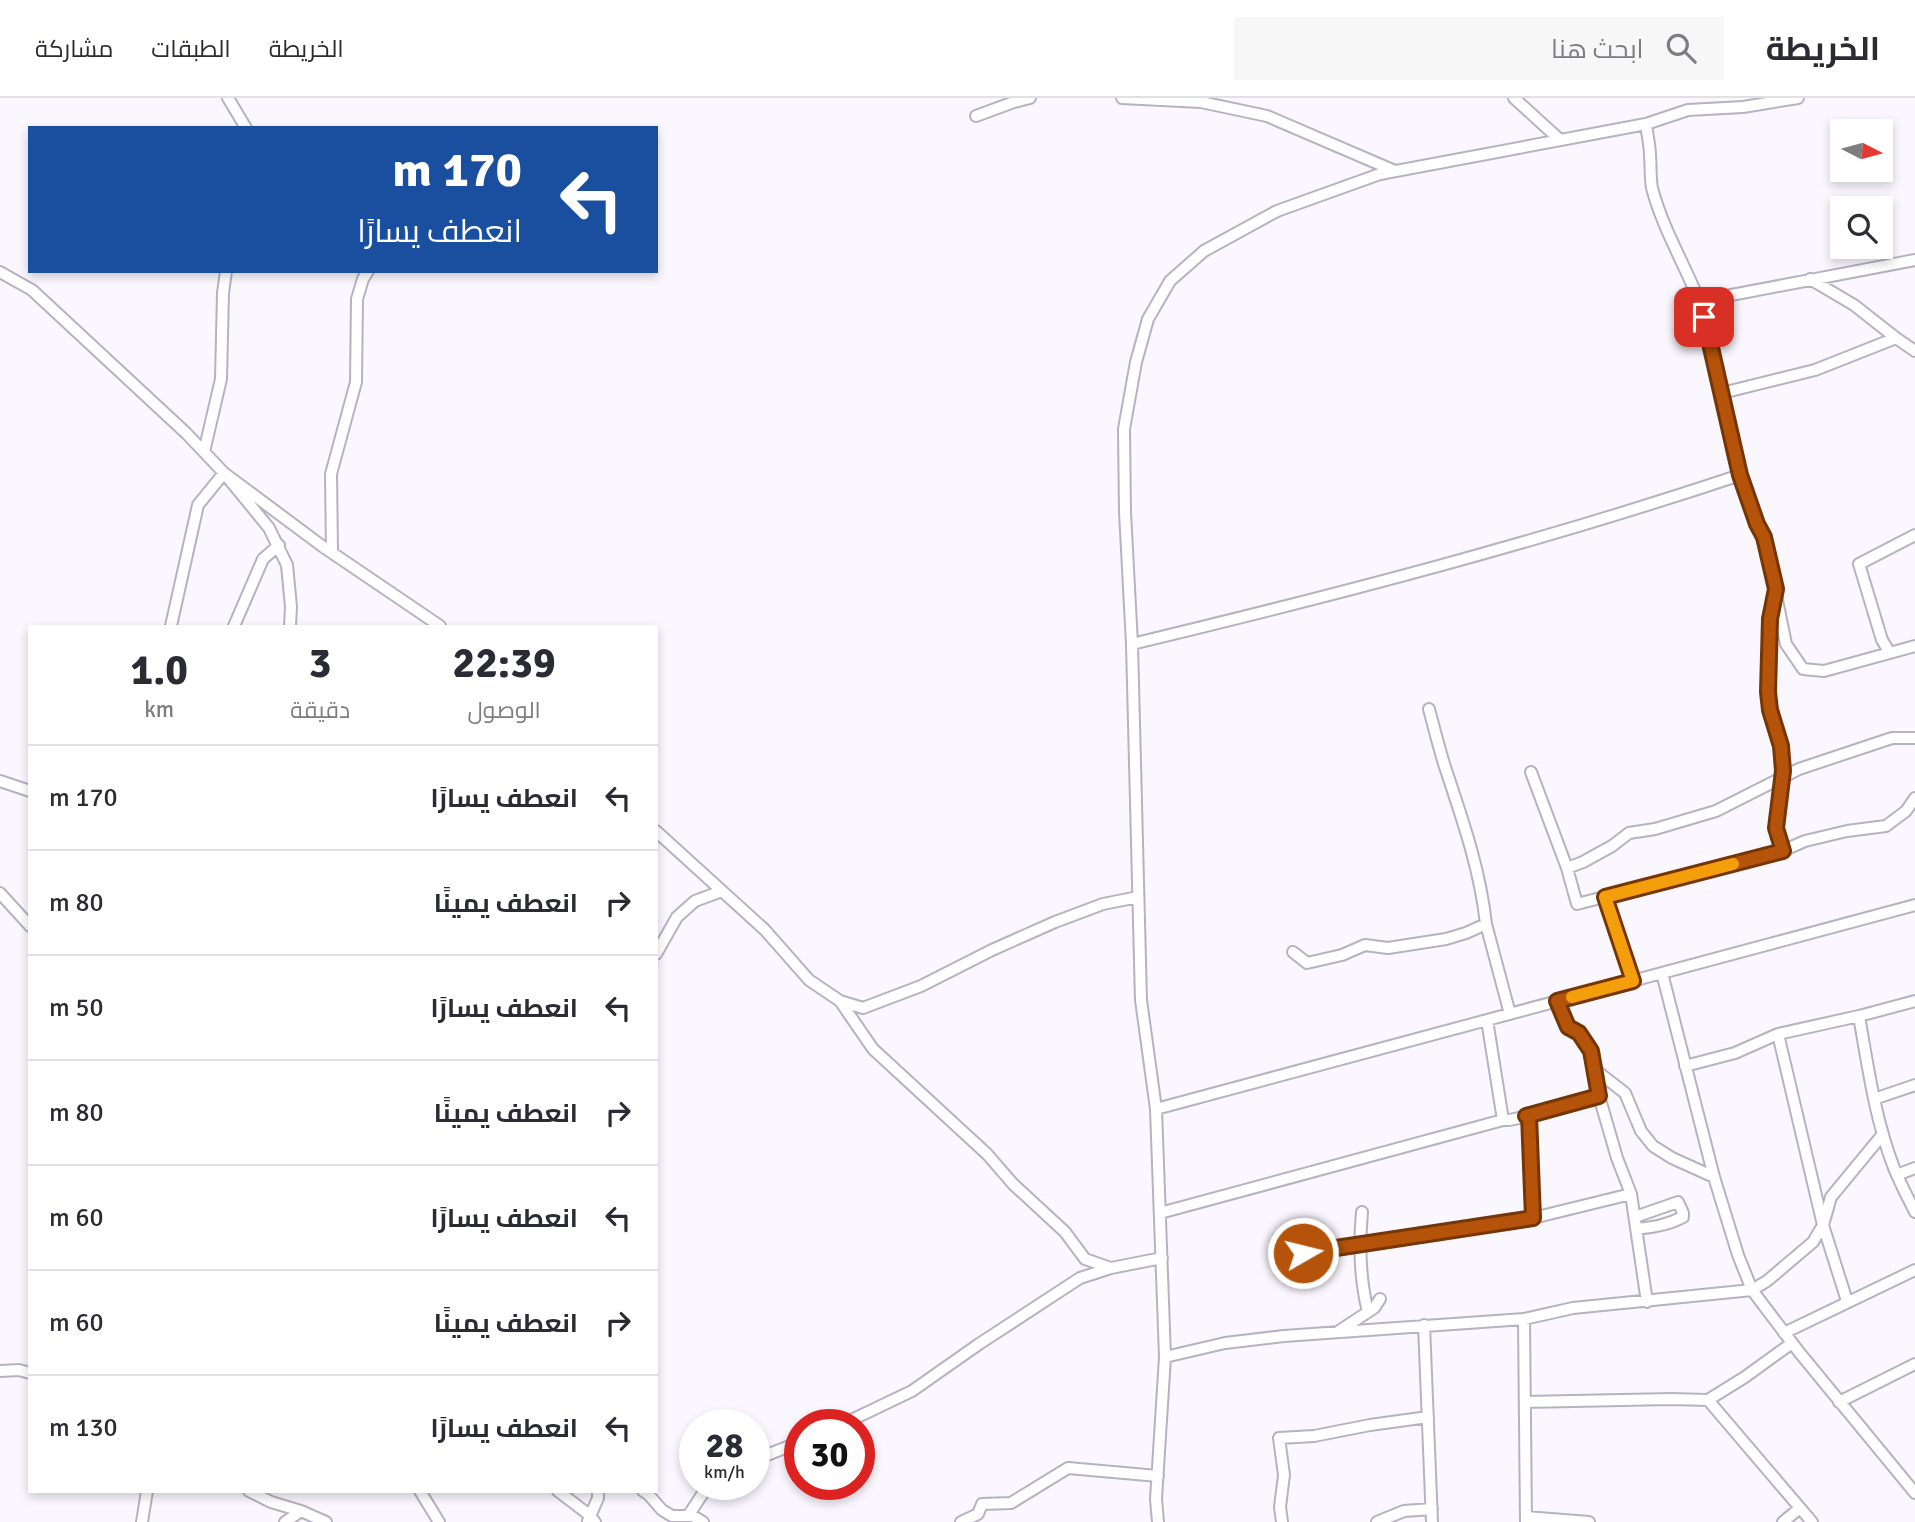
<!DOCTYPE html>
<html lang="ar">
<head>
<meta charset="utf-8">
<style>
	body { margin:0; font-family:Signika,Cairo,sans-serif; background:#f7f7f7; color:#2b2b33; direction:rtl; height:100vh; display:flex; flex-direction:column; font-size:26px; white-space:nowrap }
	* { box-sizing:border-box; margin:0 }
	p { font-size:23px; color:#7c7c81 }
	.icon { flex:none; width:38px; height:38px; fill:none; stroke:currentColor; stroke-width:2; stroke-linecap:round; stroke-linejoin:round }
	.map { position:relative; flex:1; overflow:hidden; direction:ltr }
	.side { position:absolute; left:28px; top:527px; width:630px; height:868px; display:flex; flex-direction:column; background:#fff; border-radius:0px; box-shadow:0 4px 10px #0003; direction:rtl }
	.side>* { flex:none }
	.banner { position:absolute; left:28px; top:28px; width:630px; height:147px; border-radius:0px; box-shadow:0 4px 10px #0003; direction:rtl; background:#1a4fa0; color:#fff; overflow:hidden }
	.needle { width:46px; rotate:96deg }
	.controls { position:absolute; left:1830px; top:21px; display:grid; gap:14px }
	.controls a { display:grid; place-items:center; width:63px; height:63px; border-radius:0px; background:#fff; box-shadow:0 4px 10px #0003; font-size:35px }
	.speed { position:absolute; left:679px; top:1311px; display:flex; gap:14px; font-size:35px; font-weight:700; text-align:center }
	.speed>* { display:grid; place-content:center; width:91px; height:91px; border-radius:50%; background:#fff; box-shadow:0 4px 10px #0003; line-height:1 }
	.speed small { font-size:18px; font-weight:400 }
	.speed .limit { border:10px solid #d22; background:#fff; color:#111 }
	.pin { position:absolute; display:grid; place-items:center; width:60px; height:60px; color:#fff; margin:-30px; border-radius:14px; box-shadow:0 4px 10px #0006 }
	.me { position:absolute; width:77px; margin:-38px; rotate:82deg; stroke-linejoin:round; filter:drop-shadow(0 0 5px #0008) }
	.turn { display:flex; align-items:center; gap:24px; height:147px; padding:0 21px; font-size:32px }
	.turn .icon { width:91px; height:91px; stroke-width:2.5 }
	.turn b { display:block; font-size:49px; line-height:60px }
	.eta { display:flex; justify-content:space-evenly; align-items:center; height:119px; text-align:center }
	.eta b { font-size:42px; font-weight:700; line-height:49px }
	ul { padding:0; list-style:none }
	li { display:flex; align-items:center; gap:21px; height:105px; padding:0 21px; border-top:2px solid #e1e1e2 }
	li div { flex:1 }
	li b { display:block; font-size:26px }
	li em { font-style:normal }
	header { display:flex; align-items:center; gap:42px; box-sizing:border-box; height:98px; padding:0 35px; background:#fff; border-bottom:2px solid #e1e1e2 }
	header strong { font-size:33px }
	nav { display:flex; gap:38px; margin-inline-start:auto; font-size:24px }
	.search { width:490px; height:63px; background:#f7f7f7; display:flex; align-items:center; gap:18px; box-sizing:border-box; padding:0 24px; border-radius:0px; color:#7c7c81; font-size:26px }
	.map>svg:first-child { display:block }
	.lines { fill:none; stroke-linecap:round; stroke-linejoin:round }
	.minor-casing { stroke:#b7b2c3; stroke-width:14 }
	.minor { stroke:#fff; stroke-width:10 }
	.route-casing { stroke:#753606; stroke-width:18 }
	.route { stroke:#b45309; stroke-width:12 }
	.slow { stroke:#f59e0b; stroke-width:12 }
</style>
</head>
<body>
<header>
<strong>الخريطة</strong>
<div class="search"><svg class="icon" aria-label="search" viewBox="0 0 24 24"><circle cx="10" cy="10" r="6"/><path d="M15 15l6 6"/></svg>ابحث هنا</div>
<nav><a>الخريطة</a><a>الطبقات</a><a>مشاركة</a></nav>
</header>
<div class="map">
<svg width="1915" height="1424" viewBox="0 0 1915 1424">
	<rect width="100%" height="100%" fill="#faf7fe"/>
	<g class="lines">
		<defs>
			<path id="minor" d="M228 0 246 30
				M1122 0 1201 4 1267 18 1395 73
				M1514 0 1559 41
				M976 18 1014 4 1030 0
				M1646 26C1647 36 1650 47 1650 58 1651 68 1650 79 1652 90 1665 140 1696 183 1709 233 1725 299 1730 380 1764 439L1786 546 1803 571 1824 573 1915 548
				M0 174 32 192 186 335 224 375 269 430 287 467 291 509 290 528
				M1700 203 1915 162
				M1896 240 1915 253
				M1722 295 1815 272 1896 240 1854 207 1810 181
				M204 354 221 281 223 195 226 173
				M332 454 331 376 356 284 357 201 363 181 368 173
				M1774 500 1770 521 1768 594 1771 612 1781 648 1783 673 1776 730 1782 753
				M171 528 198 407 224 375 322 448 440 528
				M234 528 263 461 279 447
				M1132 546C1336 497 1540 444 1740 377
				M1890 555 1882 542 1859 466 1915 437
				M1429 611C1434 630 1439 650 1445 669 1462 720 1480 771 1486 826
				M1531 674 1567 770 1577 806 1782 753 1805 743 1847 733 1886 728 1906 713 1915 700
				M0 683 30 693
				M656 733 765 832 809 882 840 903 863 910 921 888 992 852 1055 824 1103 806 1138 799
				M1567 770 1583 764 1612 748 1629 735 1655 731 1716 713 1799 671 1892 640H1915
				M0 795 30 828
				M1605 799 1633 883
				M1293 854 1307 865 1342 857 1365 847 1388 850 1446 841 1466 835 1486 826 1510 916
				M656 856 677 819 695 803 722 793
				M1662 875 1714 1079 1738 1157 1752 1192 1799 1254 1915 1395
				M840 903 873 951 987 1056 1013 1086 1065 1134 1085 1161 1111 1170 1162 1160
				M1557 903 1568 929 1579 935 1591 953 1599 998
				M1915 903 1859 918C1868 969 1875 1021 1894 1070 1900 1085 1908 1100 1915 1114
				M1487 922 1503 1022H1509L1529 1018 1533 1120 1631 1096 1647 1204
				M1685 968 1735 955 1778 936
				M1594 971 1625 995 1641 1033 1653 1048 1672 1060 1714 1079
				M1874 1001 1915 987
				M1156 1011 1915 807
				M1526 1018 1599 998 1617 1060 1631 1096
				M1897 1077 1915 1070
				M1362 1114C1359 1147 1360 1182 1368 1214
				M1160 1115 1503 1022
				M1635 1119 1678 1104 1683 1115V1119C1668 1127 1653 1129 1637 1131
				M1303 1155 1533 1120
				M1847 1203 1823 1127 1778 936 1859 918
				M1524 1221 1526 1424
				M1424 1227 1432 1424
				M1339 1233 1374 1210 1380 1201
				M1784 1235 1915 1172
				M1165 1259 1225 1245 1284 1238 1524 1221 1573 1210 1752 1192 1767 1183 1813 1144 1823 1127 1831 1099 1883 1036
				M0 1273 19 1272 30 1275
				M1708 1302 1812 1424
				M1525 1304 1671 1301 1708 1302 1745 1279 1792 1245
				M1839 1304 1915 1266
				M843 1326 912 1293 979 1246 1080 1180 1111 1170
				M754 1362 800 1344
				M249 1393 271 1404 301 1413
				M420 1393 439 1424
				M558 1393 588 1416 595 1424
				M643 1393 648 1396 662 1412 672 1418H693L703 1424
				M688 1418 709 1386
				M1526 1419 1589 1424
				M588 1423 598 1400V1393
				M142 1424 147 1393
				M285 1424 301 1413 326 1424
				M961 1424 978 1416 982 1406 1011 1405 1068 1370 1158 1378
				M1158 1424 1156 1401 1165 1259 1156 1011 1141 902 1132 546 1125 414 1124 331 1136 264 1148 221 1170 183 1204 153 1277 113 1380 76 1646 26 1688 12 1743 9 1798 0
				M1282 1424 1280 1409 1284 1377 1279 1340 1314 1338 1370 1327 1428 1319
				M1377 1424 1404 1413 1432 1411
				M1783 1424 1800 1410"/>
		</defs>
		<use href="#minor" class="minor-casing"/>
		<use href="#minor" class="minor"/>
	</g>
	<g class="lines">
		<defs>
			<path id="route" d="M1303 1155 1533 1120 1529 1017 1526 1018 1599 998 1591 953 1579 935 1568 929 1557 903 1633 883 1605 799 1783 753 1776 730 1783 673 1781 648 1770 612 1768 594 1770 521 1776 491 1764 439 1757 426 1740 377 1704 219"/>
		</defs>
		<use href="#route" class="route-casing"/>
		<use href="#route" class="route"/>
		<path class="slow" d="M1572 899 1633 883 1605 799 1733 766"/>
	</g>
</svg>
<div class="controls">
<a><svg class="needle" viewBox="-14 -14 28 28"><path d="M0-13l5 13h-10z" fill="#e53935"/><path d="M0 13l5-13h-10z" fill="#7c7c81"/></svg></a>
<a><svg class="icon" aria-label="search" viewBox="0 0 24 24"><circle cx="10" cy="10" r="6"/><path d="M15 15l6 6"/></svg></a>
</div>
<div class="speed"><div>28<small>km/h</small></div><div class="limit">30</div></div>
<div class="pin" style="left:1704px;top:219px;background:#d93025"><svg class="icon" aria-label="arrive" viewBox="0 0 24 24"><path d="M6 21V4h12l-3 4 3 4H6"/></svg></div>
<svg class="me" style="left:1303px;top:1155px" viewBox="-20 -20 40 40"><circle r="17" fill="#b45309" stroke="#fff" stroke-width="3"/><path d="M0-11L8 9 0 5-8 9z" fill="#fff"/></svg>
<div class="banner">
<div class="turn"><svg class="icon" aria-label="left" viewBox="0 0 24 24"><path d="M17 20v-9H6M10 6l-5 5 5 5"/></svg><div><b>170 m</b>انعطف يسارًا</div></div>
</div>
<section class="side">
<div class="eta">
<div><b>22:39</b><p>الوصول</p></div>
<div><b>3</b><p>دقيقة</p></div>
<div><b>1.0</b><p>km</p></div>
</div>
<ul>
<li><svg class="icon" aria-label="left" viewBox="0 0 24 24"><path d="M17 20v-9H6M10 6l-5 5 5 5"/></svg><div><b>انعطف يسارًا</b></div><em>170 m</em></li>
<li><svg class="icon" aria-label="right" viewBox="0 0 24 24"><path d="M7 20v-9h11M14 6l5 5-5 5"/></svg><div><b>انعطف يمينًا</b></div><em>80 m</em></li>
<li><svg class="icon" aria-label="left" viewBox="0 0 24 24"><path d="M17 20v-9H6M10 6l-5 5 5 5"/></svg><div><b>انعطف يسارًا</b></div><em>50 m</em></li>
<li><svg class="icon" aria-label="right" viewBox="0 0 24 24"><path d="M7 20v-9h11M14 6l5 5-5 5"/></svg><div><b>انعطف يمينًا</b></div><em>80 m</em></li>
<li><svg class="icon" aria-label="left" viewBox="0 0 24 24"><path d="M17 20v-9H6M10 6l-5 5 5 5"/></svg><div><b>انعطف يسارًا</b></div><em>60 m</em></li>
<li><svg class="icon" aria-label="right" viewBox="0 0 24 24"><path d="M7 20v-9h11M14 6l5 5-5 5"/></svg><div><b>انعطف يمينًا</b></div><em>60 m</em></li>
<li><svg class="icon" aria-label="left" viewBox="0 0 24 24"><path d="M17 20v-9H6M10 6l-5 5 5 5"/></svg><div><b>انعطف يسارًا</b></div><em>130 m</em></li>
</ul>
</section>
</div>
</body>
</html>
